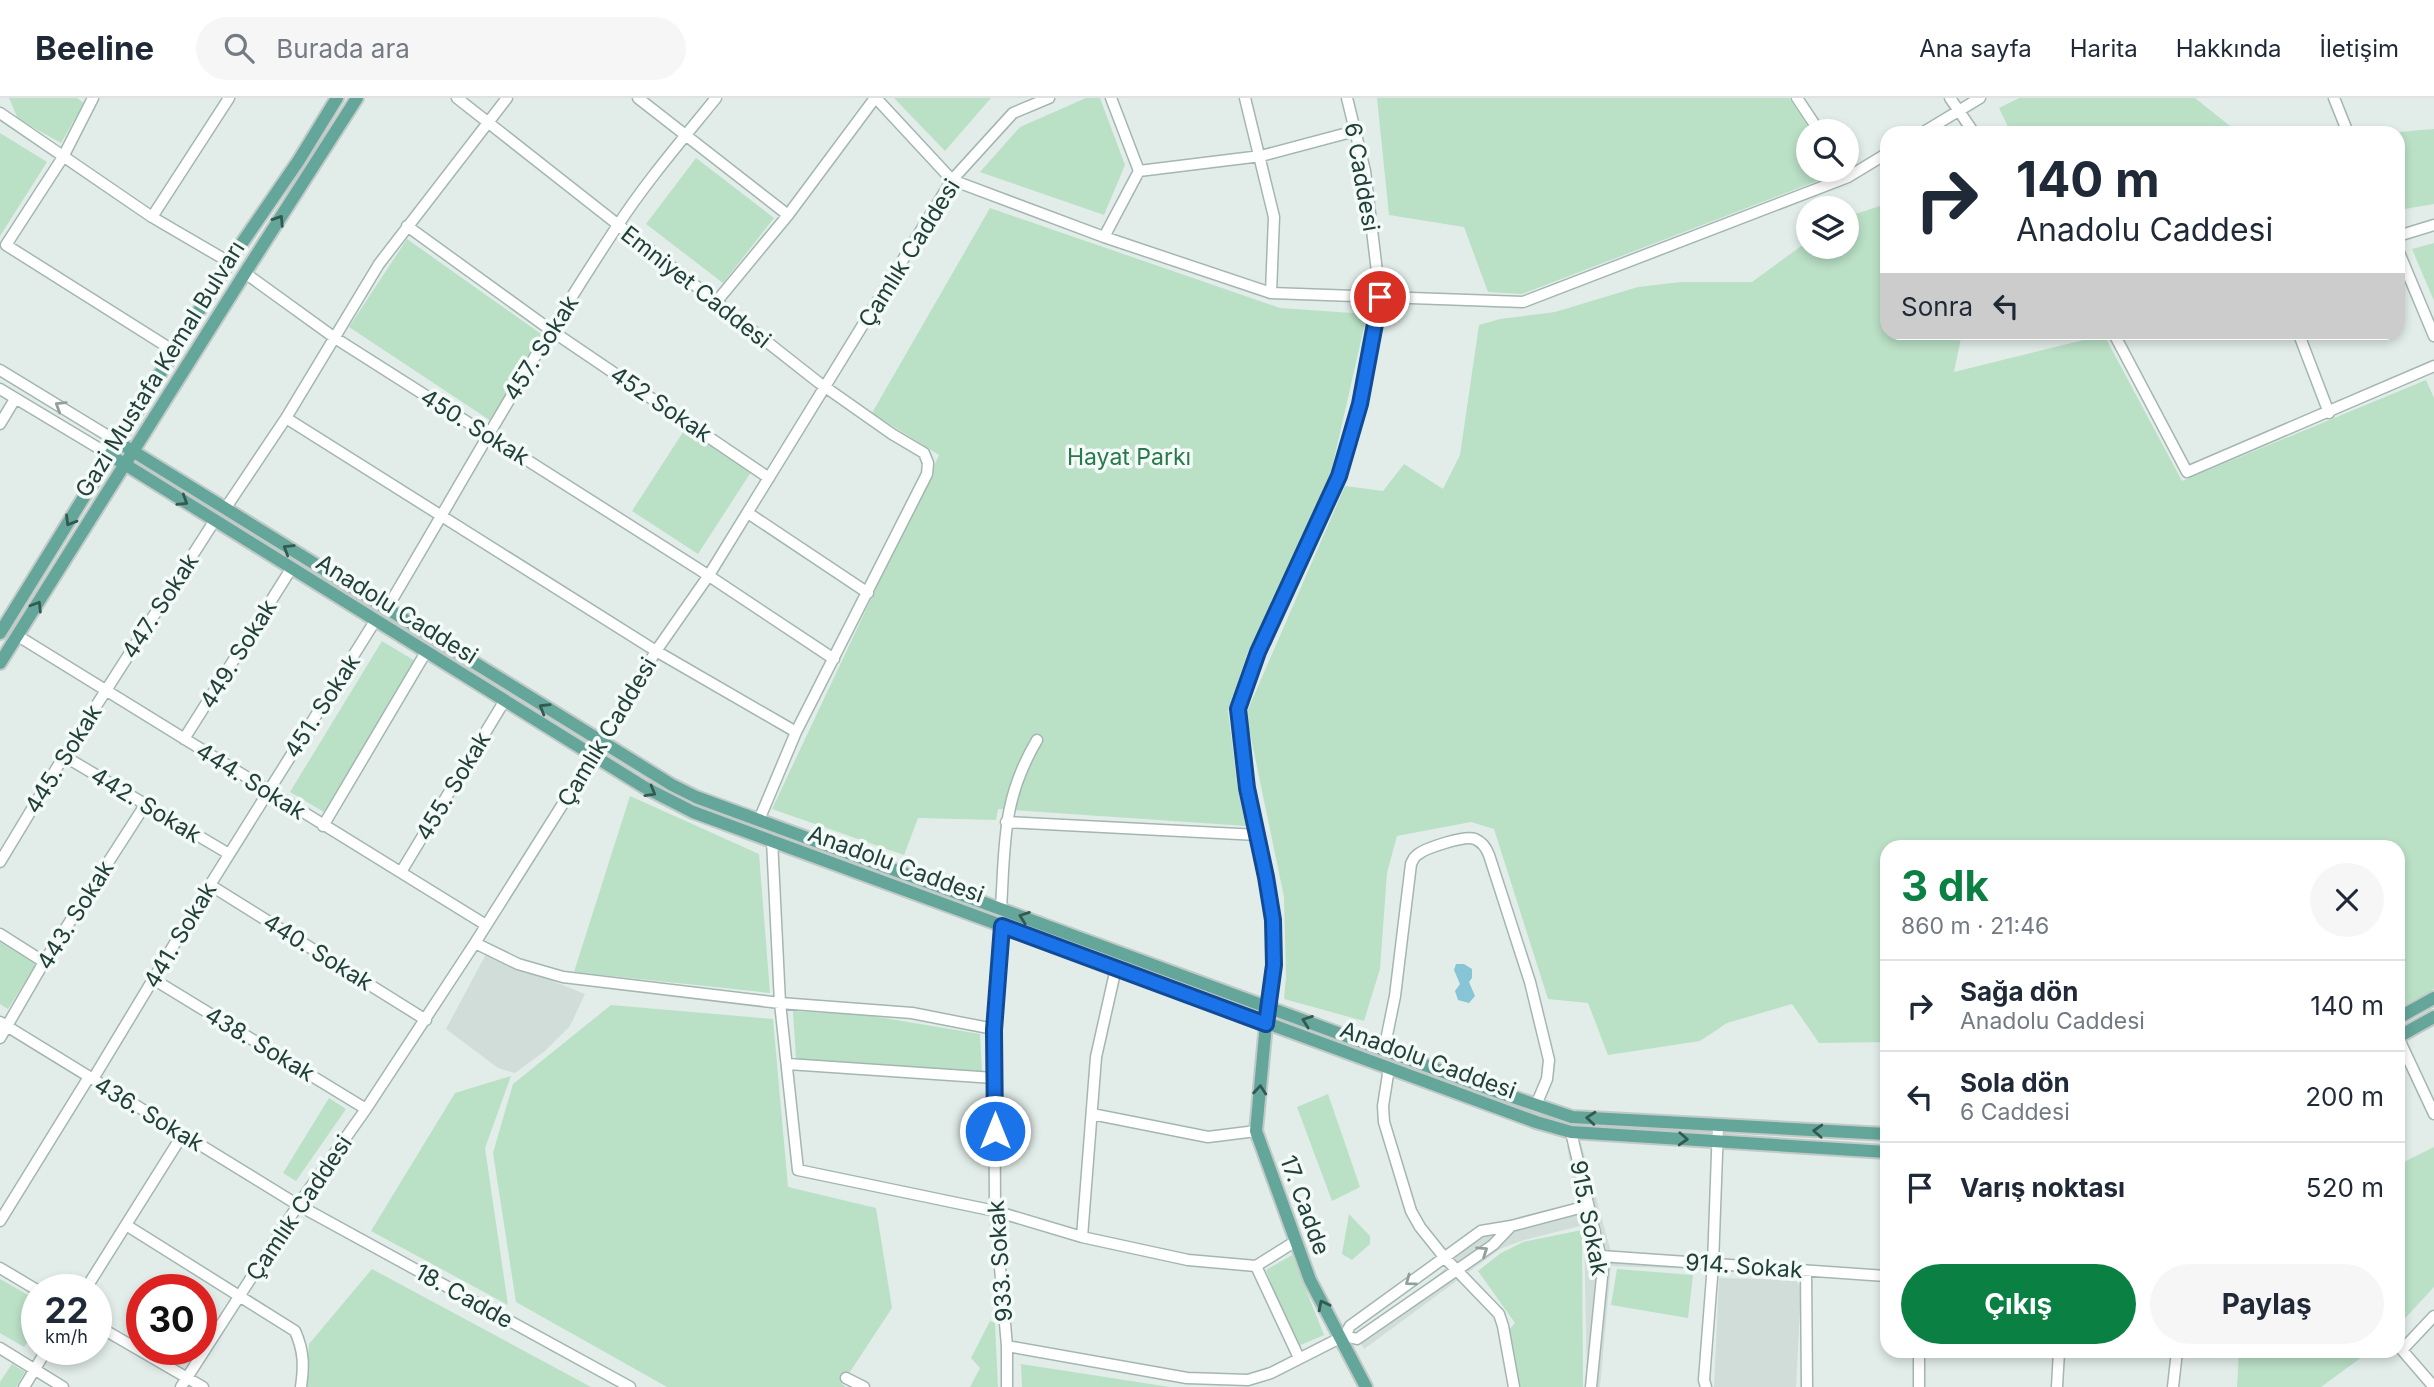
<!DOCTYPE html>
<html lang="tr">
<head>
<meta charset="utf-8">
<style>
	body { margin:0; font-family:Inter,sans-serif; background:#f6f6f7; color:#1f2937; height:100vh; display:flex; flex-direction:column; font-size:26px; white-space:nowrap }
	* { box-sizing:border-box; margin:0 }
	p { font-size:23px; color:#747a83 }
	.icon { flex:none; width:38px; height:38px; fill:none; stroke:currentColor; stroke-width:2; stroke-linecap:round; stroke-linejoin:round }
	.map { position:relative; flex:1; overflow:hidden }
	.details { position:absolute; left:1880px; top:742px; width:525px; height:518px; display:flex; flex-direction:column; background:#fff; border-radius:21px; box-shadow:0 4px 10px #0003 }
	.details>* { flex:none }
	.guide { position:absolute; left:1880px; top:28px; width:525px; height:214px; border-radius:21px; box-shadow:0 4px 10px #0003; background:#fff; color:#1f2937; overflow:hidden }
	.tools { position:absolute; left:1796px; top:21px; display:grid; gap:14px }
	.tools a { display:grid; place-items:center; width:63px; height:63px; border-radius:50%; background:#fff; box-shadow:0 4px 10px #0003; font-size:35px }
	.speed { position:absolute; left:21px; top:1176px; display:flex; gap:14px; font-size:35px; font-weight:700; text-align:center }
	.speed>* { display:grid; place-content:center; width:91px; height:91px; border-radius:50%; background:#fff; box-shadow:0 4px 10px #0003; line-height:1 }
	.speed small { font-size:18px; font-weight:400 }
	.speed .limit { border:10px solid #d22; background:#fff; color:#111 }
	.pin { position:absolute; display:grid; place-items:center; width:60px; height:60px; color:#fff; margin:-30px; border:4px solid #fff; border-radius:50%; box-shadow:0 2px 7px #0007 }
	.me { position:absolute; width:77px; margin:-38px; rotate:0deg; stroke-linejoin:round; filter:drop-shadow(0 0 5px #0008) }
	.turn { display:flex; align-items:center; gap:24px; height:147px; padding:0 21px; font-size:32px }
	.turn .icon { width:91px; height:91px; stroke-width:2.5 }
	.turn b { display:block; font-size:49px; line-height:60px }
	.then { display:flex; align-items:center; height:66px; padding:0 21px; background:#0003; gap:14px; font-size:26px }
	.round { display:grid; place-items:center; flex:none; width:74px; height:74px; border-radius:37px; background:#f6f6f7 }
	.summary { display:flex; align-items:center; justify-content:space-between; height:119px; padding:0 21px }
	h1 { font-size:42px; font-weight:700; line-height:52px; color:#0b8043 }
	.primary-button { display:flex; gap:14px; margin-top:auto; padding:14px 21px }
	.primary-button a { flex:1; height:80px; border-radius:42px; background:#0b8043; color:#fff; font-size:28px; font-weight:700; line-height:80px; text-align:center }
	.primary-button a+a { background:#f6f6f7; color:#1f2937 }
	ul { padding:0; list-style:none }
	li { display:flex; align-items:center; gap:21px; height:91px; padding:0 21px; border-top:2px solid #e0e1e3 }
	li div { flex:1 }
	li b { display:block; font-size:26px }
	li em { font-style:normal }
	header { display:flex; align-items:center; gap:42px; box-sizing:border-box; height:98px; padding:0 35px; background:#fff; border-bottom:2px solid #e0e1e3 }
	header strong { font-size:33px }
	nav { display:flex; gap:38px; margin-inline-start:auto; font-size:24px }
	.search { width:490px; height:63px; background:#f6f6f7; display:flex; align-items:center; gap:18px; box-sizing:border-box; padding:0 24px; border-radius:38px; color:#747a83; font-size:26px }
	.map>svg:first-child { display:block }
	.built { fill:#d0ddd8 }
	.green { fill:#bae0c6 }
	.water { fill:#87c5d6 }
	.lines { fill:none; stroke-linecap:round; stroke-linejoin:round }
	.minor-casing { stroke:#a4b6b1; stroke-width:13 }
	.major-casing { stroke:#c1cac8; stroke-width:16 }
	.minor { stroke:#fff; stroke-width:10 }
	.major { stroke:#64a699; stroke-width:12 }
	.oneway { stroke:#325a51 }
	.oneway2 { stroke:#90a09c }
	.route-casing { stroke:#114b97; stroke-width:18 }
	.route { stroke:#1a73e8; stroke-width:12 }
	.labels { text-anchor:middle; stroke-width:7; stroke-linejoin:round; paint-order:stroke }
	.street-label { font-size:23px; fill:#214039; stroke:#f3faf7 }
	.park-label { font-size:23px; fill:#28794c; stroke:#f3faf7 }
</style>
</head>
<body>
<header>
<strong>Beeline</strong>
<div class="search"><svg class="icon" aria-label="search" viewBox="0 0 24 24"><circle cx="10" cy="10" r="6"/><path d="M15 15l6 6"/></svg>Burada ara</div>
<nav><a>Ana sayfa</a><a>Harita</a><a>Hakkında</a><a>İletişim</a></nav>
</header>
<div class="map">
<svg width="2434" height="1289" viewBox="0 0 2434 1289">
	<rect width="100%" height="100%" fill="#e2ede9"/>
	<path class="built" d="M486 856 585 896 570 928 545 953 515 975 498 970 446 931Z
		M1581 1045 1611 1154 1698 1160 1697 1171 1611 1168 1600 1289H1587L1584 1127 1524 1142 1500 1151 1364 1251 1356 1237 1439 1176 1479 1137 1520 1119 1577 1105 1567 1048Z
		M1719 1180 1795 1182 1801 1189 1796 1289H1714Z"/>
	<path class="green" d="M9 0H77L84 5 61 45 18 21Z
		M894 0H991L945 53Z
		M1086 0H1100L1125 67 1104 117 980 74 1020 29Z
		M1377 0H1789L1811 33H1808V72H1836L1838 75 1522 196 1488 194 1464 129 1389 117Z
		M2019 0H2195L2230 28 2213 35H2011L1999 10Z
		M2434 31V106L2399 112 2398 35H2387Z
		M0 35 47 64 0 138Z
		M696 60 774 120 723 185 646 126Z
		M1886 106V234L1962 235 1954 274 2104 237 2182 383 2426 282 2434 300V891L2398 911V749H1886V944L1819 945 1792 906 1727 925 1700 943 1608 957 1588 905 1548 901 1494 731 1471 724 1397 738 1387 775 1380 871 1364 923 1284 901 1286 879 1284 799 1246 616 1345 388 1383 393 1404 366 1443 391 1460 357 1479 227 1500 221 1555 214 1638 189 1681 184H1752L1808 143V149H1846V119Z
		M990 110 1280 210 1367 216 1330 379 1248 554 1228 613 1238 691 1246 728 998 711 996 722 918 720 904 757 772 711 939 357 872 315Z
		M407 141 544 238 491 323 349 229Z
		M2434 145V203L2412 151Z
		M687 328 753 371 698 456 632 413Z
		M382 543 415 563 324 714 290 694Z
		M630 698 759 756 770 895 574 874Z
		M0 844 36 866 8 911 0 906Z
		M611 907 773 921 788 1089 876 1110 892 1210 842 1286 846 1289H667L516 1204 493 1055 513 986Z
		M793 913 866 917 980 936 982 974 796 961Z
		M511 978 485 1050 508 1207 371 1133 455 995Z
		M1328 996 1360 1089 1332 1103 1297 1009Z
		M329 1000 346 1011 296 1083 283 1075Z
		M2434 1049V1189L2398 1228V1067Z
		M1349 1116 1370 1138V1146L1352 1162 1342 1156Z
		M1582 1132 1583 1289H1517L1508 1233 1515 1225 1478 1173 1501 1155 1523 1144Z
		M1292 1157 1324 1237 1296 1249 1266 1172Z
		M372 1171 591 1289H306L309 1246Z
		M1617 1171 1693 1177 1688 1220 1611 1207Z
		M0 1181 37 1202V1229L24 1249 0 1235Z
		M990 1223 995 1225 998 1289H970L980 1270 971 1260Z
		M2239 1253H2370L2321 1289H2237Z
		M12 1266 25 1274 16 1289H0V1284Z
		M1021 1266 1170 1289H1022Z"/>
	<path class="water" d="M1456 866H1464L1472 871V880L1469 884 1475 898 1469 905 1458 902 1455 893 1460 886 1454 872Z"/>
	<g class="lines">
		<defs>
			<path id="minor" d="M93 0 63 59 6 147 174 253
				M457 0 818 284 892 336 924 355 928 365 927 376 796 634 759 722
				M638 0 788 117
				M876 0 952 82 1104 139 1271 195 1523 204 1848 79 1886 56
				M1245 0 1274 119 1271 195
				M1797 0 1819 33
				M1950 0 1974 35
				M2334 0 2348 35
				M0 15 152 119 229 164
				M1922 35 1980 0
				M1139 73 1261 58 1355 33
				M152 119 229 0
				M407 128 552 233 769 380
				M2398 138 2434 127
				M1104 139 1139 73 1111 0
				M2398 152 2434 238
				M245 175 335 240 700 472 834 561
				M717 203 788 117 875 0
				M2113 234 2187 374 2434 268
				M2298 234 2329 315
				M0 272 118 344
				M0 291 110 357
				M286 320 656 553 796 634
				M0 326 15 301
				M225 411 286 320 379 166 507 0
				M748 415 868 495
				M386 512C462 384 534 254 616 130 645 85 682 42 716 0
				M18 538 486 827
				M184 641 291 471
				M64 658 229 756
				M1006 724 1258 737
				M323 728 426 554
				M772 742 780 905 798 1072 995 1113 1082 1139 1188 1162 1256 1168 1296 1143
				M0 764 64 658 215 422
				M401 774 505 602
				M210 787 426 922
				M1001 811C1005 745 1002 701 1037 642
				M1002 828 994 931 995 1113 1007 1248V1289
				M0 836 44 864
				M475 845 518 866 563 879 780 905 912 915 994 931
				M153 881 366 1011
				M0 924 298 1107 630 1289
				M1266 926 1274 867 1273 822 1270 800 1247 690 1238 611 1258 554 1339 378 1360 306 1380 199 1365 73 1347 0
				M2398 939 2434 1016
				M0 940 44 864 145 707
				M1384 952 1395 898 1411 766C1413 762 1413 760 1417 757 1425 750 1465 737 1475 741 1482 744 1486 749 1489 757L1530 884 1549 962 1547 981 1536 1007
				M788 966 994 980
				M1389 970 1383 1008 1384 1024 1411 1113 1420 1129 1444 1159 1499 1216 1503 1228 1514 1289
				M93 981 210 787 375 523
				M1092 1016 1208 1039 1256 1033
				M1571 1034 1603 1169 1591 1289
				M0 1123 89 979
				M126 1127 295 1233C304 1253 304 1268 301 1289
				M1082 1139 1096 959 1116 870
				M1601 1158 1886 1178
				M1256 1168 1299 1260
				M0 1170 37 1192
				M1806 1173 1807 1289
				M85 1192 183 1036
				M96 1227 203 1289
				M1345 1238 1350 1228 1481 1133 1511 1128 1587 1108
				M1007 1248 1187 1280 1248 1282 1271 1275 1340 1240 1345 1238 1357 1241 1493 1147 1511 1128
				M0 1250 63 1289
				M846 1280 864 1289
				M24 1289 47 1251
				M181 1289 298 1107 366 1011 475 845 607 636 656 553 709 477 952 82 1013 15 1049 0
				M1706 1289 1704 1282 1713 1166 1718 1028
				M1919 1289V1253
				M2057 1289 2059 1253
				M2173 1289 2177 1253
				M2434 1289 2402 1252 2434 1218"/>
			<path id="major" d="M118 344 672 687 696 699 1501 995 1572 1019 1886 1036
				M110 357 644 689 693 714 1536 1024 1571 1034 1886 1054
				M0 535 229 164 299 62 337 0
				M0 565 245 175 357 0
				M2398 920 2434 900
				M1266 926 1256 1033 1310 1182 1366 1289
				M2398 939 2434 919"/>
		</defs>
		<use href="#minor" class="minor-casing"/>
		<use href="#major" class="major-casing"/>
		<use href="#minor" class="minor"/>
		<use href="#major" class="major"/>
	</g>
	<defs><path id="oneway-chevron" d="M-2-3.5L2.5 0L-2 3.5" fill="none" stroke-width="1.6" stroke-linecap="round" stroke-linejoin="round" transform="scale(1.75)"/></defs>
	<g class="oneway">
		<use href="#oneway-chevron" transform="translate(279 122) rotate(-57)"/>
		<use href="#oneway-chevron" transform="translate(183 403) rotate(32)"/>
		<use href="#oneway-chevron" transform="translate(70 423) rotate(121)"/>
		<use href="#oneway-chevron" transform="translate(288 451) rotate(-148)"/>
		<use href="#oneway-chevron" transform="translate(37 508) rotate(-58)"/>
		<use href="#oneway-chevron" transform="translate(544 610) rotate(-149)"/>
		<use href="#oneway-chevron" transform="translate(651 694) rotate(30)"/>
		<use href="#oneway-chevron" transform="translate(1024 819) rotate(-160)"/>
		<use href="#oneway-chevron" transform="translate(1307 923) rotate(-160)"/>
		<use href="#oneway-chevron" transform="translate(1260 992) rotate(-85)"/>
		<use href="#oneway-chevron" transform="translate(1591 1020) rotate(-175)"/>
		<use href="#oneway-chevron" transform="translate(1818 1033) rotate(-177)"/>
		<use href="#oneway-chevron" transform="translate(1683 1041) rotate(3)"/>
		<use href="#oneway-chevron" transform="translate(1323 1207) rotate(-117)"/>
	</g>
	<g class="oneway2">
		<use href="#oneway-chevron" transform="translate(60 308) rotate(-148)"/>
		<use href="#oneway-chevron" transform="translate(1483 1153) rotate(-34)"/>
		<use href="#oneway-chevron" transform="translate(1410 1183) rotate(144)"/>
	</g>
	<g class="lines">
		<defs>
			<path id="route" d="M995 1033 994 932 1002 828 1266 926 1274 867 1273 822 1266 779 1247 690 1238 611 1258 554 1339 378 1360 306 1380 199"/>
		</defs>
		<use href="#route" class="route-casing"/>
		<use href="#route" class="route"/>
	</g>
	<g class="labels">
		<g class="street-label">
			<text transform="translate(1362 79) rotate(80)" y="8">6 Caddesi</text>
			<text transform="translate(909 155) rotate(-58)" y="8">Çamlık Caddesi</text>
			<text transform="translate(696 189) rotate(38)" y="8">Emniyet Caddesi</text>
			<text transform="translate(541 250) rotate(-58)" y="8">457. Sokak</text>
			<text transform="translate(160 271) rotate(-58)" y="8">Gazi Mustafa Kemal Bulvarı</text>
			<text transform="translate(661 306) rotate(34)" y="8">452 Sokak</text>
			<text transform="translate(475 329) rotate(32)" y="8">450. Sokak</text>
			<text transform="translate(160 508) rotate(-57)" y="8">447. Sokak</text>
			<text transform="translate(397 511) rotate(32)" y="8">Anadolu Caddesi</text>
			<text transform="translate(238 556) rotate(-58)" y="8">449. Sokak</text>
			<text transform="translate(322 608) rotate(-57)" y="8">451. Sokak</text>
			<text transform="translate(607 634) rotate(-59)" y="8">Çamlık Caddesi</text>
			<text transform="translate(63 661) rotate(-58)" y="8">445. Sokak</text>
			<text transform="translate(251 683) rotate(32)" y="8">444. Sokak</text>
			<text transform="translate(453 688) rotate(-59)" y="8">455. Sokak</text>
			<text transform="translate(146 707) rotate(31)" y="8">442. Sokak</text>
			<text transform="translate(896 766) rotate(20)" y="8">Anadolu Caddesi</text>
			<text transform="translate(75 817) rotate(-58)" y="8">443. Sokak</text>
			<text transform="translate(180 837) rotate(-59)" y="8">441. Sokak</text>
			<text transform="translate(318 854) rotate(32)" y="8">440. Sokak</text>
			<text transform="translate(260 946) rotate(31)" y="8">438. Sokak</text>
			<text transform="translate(1428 962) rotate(20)" y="8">Anadolu Caddesi</text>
			<text transform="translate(149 1016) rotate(31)" y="8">436. Sokak</text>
			<text transform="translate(1305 1107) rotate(70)" y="8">17. Cadde</text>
			<text transform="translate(299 1110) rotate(-56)" y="8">Çamlık Caddesi</text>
			<text transform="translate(1589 1120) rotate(79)" y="8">915. Sokak</text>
			<text transform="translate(1000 1163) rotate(-94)" y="8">933. Sokak</text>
			<text transform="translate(1744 1168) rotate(4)" y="8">914. Sokak</text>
			<text transform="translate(464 1198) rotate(29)" y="8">18. Cadde</text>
		</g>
		<g class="park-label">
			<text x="1129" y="367">Hayat Parkı</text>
		</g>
	</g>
</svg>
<div class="tools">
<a><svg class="icon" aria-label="search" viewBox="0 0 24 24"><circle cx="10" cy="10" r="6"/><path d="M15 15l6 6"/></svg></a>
<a><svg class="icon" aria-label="layers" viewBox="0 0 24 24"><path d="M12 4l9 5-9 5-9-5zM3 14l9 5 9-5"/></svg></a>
</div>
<div class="speed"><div>22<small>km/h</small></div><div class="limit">30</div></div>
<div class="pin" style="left:1380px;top:199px;background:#d93025"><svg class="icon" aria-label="arrive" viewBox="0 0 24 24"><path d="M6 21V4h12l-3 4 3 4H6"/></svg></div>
<svg class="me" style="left:995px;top:1033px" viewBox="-20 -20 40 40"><circle r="17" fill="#1a73e8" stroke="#fff" stroke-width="3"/><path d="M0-11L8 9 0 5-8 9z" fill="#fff"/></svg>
<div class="guide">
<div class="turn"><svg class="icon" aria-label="right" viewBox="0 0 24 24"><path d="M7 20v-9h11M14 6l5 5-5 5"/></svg><div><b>140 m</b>Anadolu Caddesi</div></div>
<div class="then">Sonra<svg class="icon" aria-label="left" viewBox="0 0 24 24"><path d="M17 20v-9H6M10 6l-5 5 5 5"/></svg></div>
</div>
<section class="details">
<div class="summary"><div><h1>3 dk</h1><p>860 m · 21:46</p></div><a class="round"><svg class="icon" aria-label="close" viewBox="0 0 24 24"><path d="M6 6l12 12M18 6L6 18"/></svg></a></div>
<ul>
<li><svg class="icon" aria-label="right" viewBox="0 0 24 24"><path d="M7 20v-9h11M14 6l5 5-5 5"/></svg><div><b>Sağa dön</b><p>Anadolu Caddesi</p></div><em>140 m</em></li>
<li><svg class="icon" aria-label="left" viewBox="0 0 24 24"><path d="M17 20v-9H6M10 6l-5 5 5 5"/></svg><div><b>Sola dön</b><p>6 Caddesi</p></div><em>200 m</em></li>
<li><svg class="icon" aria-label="arrive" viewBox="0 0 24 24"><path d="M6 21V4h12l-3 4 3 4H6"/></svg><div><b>Varış noktası</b></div><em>520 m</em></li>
</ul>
<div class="primary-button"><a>Çıkış</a><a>Paylaş</a></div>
</section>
</div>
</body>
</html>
